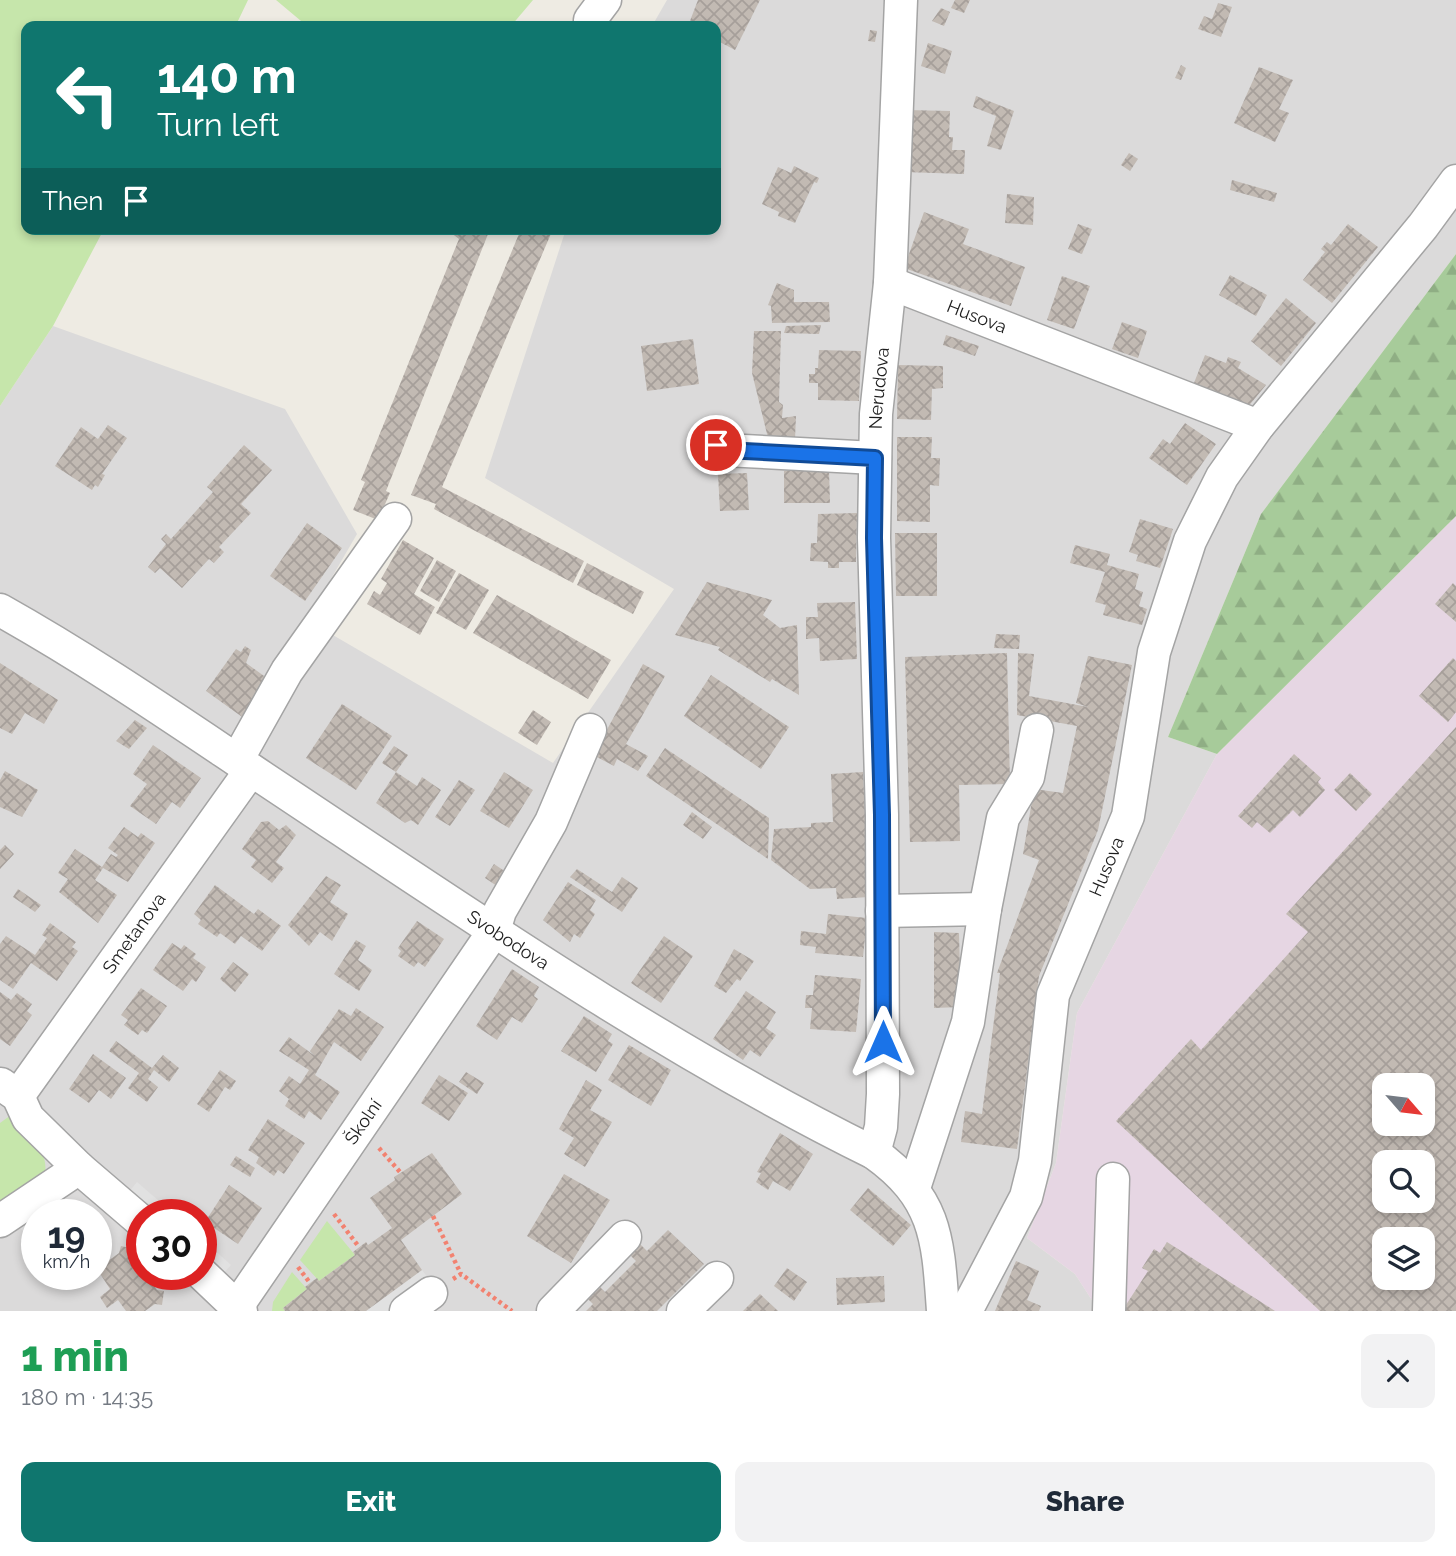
<!DOCTYPE html>
<html lang="en">
<head>
<meta charset="utf-8">
<style>
	body { margin:0; font-family:Raleway,sans-serif; background:#f2f2f3; color:#1f2937; height:100vh; display:flex; flex-direction:column; font-size:26px; white-space:nowrap }
	* { box-sizing:border-box; margin:0 }
	p { font-size:23px; color:#747a83 }
	.icon { flex:none; width:38px; height:38px; fill:none; stroke:currentColor; stroke-width:2; stroke-linecap:round; stroke-linejoin:round }
	.map { position:relative; height:1311px; overflow:hidden }
	.side { display:flex; flex-direction:column; background:#fff; flex:1 }
	.side>* { flex:none }
	.guide { position:absolute; left:21px; top:21px; width:700px; height:214px; border-radius:14px; box-shadow:0 4px 10px #0003; background:#0f766e; color:#fff; overflow:hidden }
	.needle { width:46px; rotate:118deg }
	.buttons { position:absolute; left:1372px; top:1073px; display:grid; gap:14px }
	.buttons a { display:grid; place-items:center; width:63px; height:63px; border-radius:14px; background:#fff; box-shadow:0 4px 10px #0003; font-size:35px }
	.speed { position:absolute; left:21px; top:1199px; display:flex; gap:14px; font-size:35px; font-weight:700; text-align:center }
	.speed>* { display:grid; place-content:center; width:91px; height:91px; border-radius:50%; background:#fff; box-shadow:0 4px 10px #0003; line-height:1 }
	.speed small { font-size:18px; font-weight:400 }
	.speed .limit { border:10px solid #d22; background:#fff; color:#111 }
	.pin { position:absolute; display:grid; place-items:center; width:60px; height:60px; color:#fff; margin:-30px; border:4px solid #fff; border-radius:50%; box-shadow:0 2px 7px #0007 }
	.me { position:absolute; width:77px; margin:-38px; rotate:0deg; stroke-linejoin:round; filter:drop-shadow(0 0 5px #0008) }
	.turn { display:flex; align-items:center; gap:24px; height:147px; padding:0 21px; font-size:32px }
	.turn .icon { width:91px; height:91px; stroke-width:2.5 }
	.turn b { display:block; font-size:49px; line-height:60px }
	.then { display:flex; align-items:center; height:66px; padding:0 21px; background:#0003; gap:14px; font-size:26px }
	.round { display:grid; place-items:center; flex:none; width:74px; height:74px; border-radius:14px; background:#f2f2f3 }
	.headline { display:flex; align-items:center; justify-content:space-between; height:119px; padding:0 21px }
	h1 { font-size:42px; font-weight:800; line-height:52px; color:#1e9e55 }
	.cta { display:flex; gap:14px; margin-top:auto; padding:14px 21px }
	.cta a { flex:1; height:80px; border-radius:14px; background:#0f766e; color:#fff; font-size:28px; font-weight:800; line-height:80px; text-align:center }
	.cta a+a { background:#f2f2f3; color:#1f2937 }
	.map>svg:first-child { display:block }
	.residential { fill:#dbdada; fill-rule:evenodd }
	.industrial { fill:#e6d6e3; fill-rule:evenodd }
	.grass { fill:#c6e6ab }
	.forest { fill:url(#forest-firs) }
	.parking { fill:#e1e1e1 }
	.building { fill:url(#building-cross-hatch); fill-rule:evenodd }
	.lines { fill:none; stroke-linecap:round; stroke-linejoin:round }
	.minor-casing { stroke:#a4a4a4; stroke-width:35 }
	.path { stroke:#f28270; stroke-width:4.5; stroke-dasharray:3.5 3.5; stroke-linecap:butt }
	.minor { stroke:#fff; stroke-width:32 }
	.route-casing { stroke:#114b97; stroke-width:18 }
	.route { stroke:#1a73e8; stroke-width:12 }
	.labels { text-anchor:middle; stroke-width:7; stroke-linejoin:round; paint-order:stroke }
	.street-label { font-size:18px; fill:#1d1d1d; stroke:#fff }
</style>
</head>
<body>
<div class="map">
<svg width="1456" height="1311" viewBox="0 0 1456 1311">
	<defs>
		<pattern id="forest-firs" width="22" height="20" patternUnits="userSpaceOnUse" patternTransform="scale(1.75)"><rect width="22" height="20" fill="#a7cb9a"/><path d="M5 1l3.5 6h-7zM16 11l3.5 6h-7z" fill="#8fae84"/></pattern>
		<pattern id="building-cross-hatch" width="8" height="8" patternUnits="userSpaceOnUse" patternTransform="scale(1.75)"><rect width="8" height="8" fill="#c2bab3"/><path d="M0 0l8 8M0 8l8-8" fill="none" stroke="#a69f9a"/></pattern>
	</defs>
	<rect width="100%" height="100%" fill="#eeebe3"/>
	<path class="residential" d="M667 0H1456V254L1261 514 1168 737 1217 754 1077 1013 1056 1163 1027 1238 1075 1274 1099 1311H0V406L53 326 285 409 357 534 307 620 553 763 674 589 485 478 566 229H716V26H652ZM37 1214H96V1274H37ZM142 1214H201V1274H142Z"/>
	<path class="industrial" d="M1456 516V1311H1099L1075 1274 1027 1238 1056 1163 1077 1013 1217 754ZM1384 1085H1423V1124H1384ZM1384 1162H1423V1200H1384ZM1384 1239H1423V1278H1384Z"/>
	<path class="grass" d="M0 0H248L237 23 227 26H26V229H104L53 326 0 406Z
		M276 0H533L511 26H307Z
		M11 1115C26 1132 49 1149 45 1173L0 1212V1123Z
		M327 1221 355 1255 319 1281 300 1260Z
		M292 1272 307 1289 283 1308 285 1311H272L273 1302Z"/>
	<path class="forest" d="M1456 254V516L1217 754 1168 737 1261 514Z"/>
	<path class="parking" d="M137 1182 174 1214H153L128 1193Z
		M63 1195 76 1213 37 1214V1240L32 1243 18 1225Z
		M201 1238 231 1265 222 1275 201 1257Z
		M422 1270 434 1286 398 1311H366Z"/>
	<path class="building" d="M698 0H760L735 50 716 40V26H688Z
		M955 0H970L964 13 951 8Z
		M1218 3 1232 7 1221 37 1198 29 1204 16 1212 19Z
		M941 8 950 12 944 26 932 21Z
		M870 30 877 31 875 42 868 41Z
		M928 43 952 51 945 74 921 66Z
		M1181 65 1186 68 1181 80 1175 78Z
		M1259 67 1293 80 1279 109 1289 113 1275 142 1234 123Z
		M976 96 1014 111 1001 150 987 146 996 116 973 107Z
		M906 110 950 111 949 137H953L952 150H965L964 174 904 172Z
		M1129 153 1138 159 1130 171 1121 165Z
		M794 166 819 178 817 183 814 182 795 223 778 216 779 212 762 204 778 167 791 173Z
		M1232 180 1277 193 1274 202 1230 190Z
		M1007 194 1034 197 1033 225 1005 223Z
		M924 212 969 229 963 244 1025 267 1011 306 904 268Z
		M1078 224 1092 229 1082 254 1068 249Z
		M1348 224 1378 247 1332 303 1303 280 1325 252 1321 249 1327 242 1331 245Z
		M446 229H490L386 491 390 493 378 520 353 510 365 482 361 480 459 239Z
		M521 229H553L442 487 584 561 573 583 434 509 436 504 411 495Z
		M1230 275 1267 295 1256 316 1219 295Z
		M1062 276 1090 286 1074 329 1047 320Z
		M777 283 794 290V302H829L830 322 772 323 771 306 768 305Z
		M1286 298 1316 323 1281 366 1251 341Z
		M1122 322 1147 331 1138 358 1112 349Z
		M821 325 819 334 784 333 786 326Z
		M754 331H781L779 402 783 405 782 418 796 416 795 439 768 438 752 373Z
		M946 335 979 346 975 356 943 345Z
		M693 339 699 384 647 391 641 346Z
		M819 350 861 351 859 401 818 400V383H809V374H815V368H818Z
		M1205 355 1226 363 1228 357 1241 362 1238 368 1266 385 1247 408 1192 388Z
		M898 365 943 366V388L932 389 931 420 897 419Z
		M1185 423 1216 444 1187 485 1149 458 1163 439 1170 444Z
		M108 425 127 438 102 474 105 475 98 487 95 485 92 490 55 466 81 427 98 439Z
		M897 437H932L931 458H940L939 486 930 485V522L897 521Z
		M244 445 272 470 241 504 251 513 219 547 224 552 214 563 209 559 182 588 160 568 155 573 148 567 166 544 161 539 166 534 171 539 213 492 207 487Z
		M829 470 830 503H784V471Z
		M747 473 749 510 720 511 718 474Z
		M857 513 856 562H839V568H828V562L810 561 811 543H817L818 514Z
		M1140 519 1173 529 1160 568 1136 561 1138 555 1129 552Z
		M307 523 342 548 305 601 270 576Z
		M895 533H937V596H896Z
		M403 540 434 558 414 594 435 607 420 635 367 604 374 591 380 595 387 583 381 579Z
		M1075 545 1110 554 1107 565 1139 574 1135 589 1143 592 1139 606 1147 609 1142 625 1103 615 1106 605 1095 602 1105 572 1070 563Z
		M437 560 456 571 439 602 420 591Z
		M587 563 644 592 633 614 577 585Z
		M459 573 489 590 466 630 436 613Z
		M707 582 772 600 763 615 780 628 797 625 799 695 772 679 770 682 718 650 720 647 675 635Z
		M1453 583 1456 586V622L1435 604Z
		M497 595 611 660 588 699 473 633Z
		M855 602 857 659 820 661 819 638 806 639V617H818L817 603Z
		M996 634 1020 635 1019 649 994 648Z
		M245 646 251 650 246 663 271 681 245 719 206 691 236 649 241 652Z
		M1007 653 1010 784 959 785 960 841 910 842 905 657Z
		M1018 653 1034 654 1029 696 1088 707 1076 703 1088 656 1132 665 1098 830 1039 976 1017 1149 961 1142 965 1111 982 1114 1000 973H997L1039 860 1023 854 1034 789 1063 793 1077 726 1017 715Z
		M1453 658 1456 661V712L1448 722 1419 696Z
		M0 663 58 700 44 724 25 713 12 734 0 728Z
		M643 664 665 676 626 744 648 756 638 771 617 759 614 766 593 755Z
		M711 675 789 727 761 769 684 716Z
		M342 704 392 736 356 790 306 758Z
		M533 710 551 722 537 745 518 733Z
		M135 720 147 728 129 749 116 741Z
		M1456 727V1311H1320L1116 1121 1191 1039 1201 1050 1308 932 1286 914ZM1384 1085H1423V1124H1384ZM1384 1162H1423V1200H1384ZM1384 1239H1423V1278H1384Z
		M153 745 201 778 180 808 172 802 156 824 130 806 147 784 133 774Z
		M394 746 408 755 396 772 382 763Z
		M665 748 769 818 768 859 646 776Z
		M1294 754 1321 778 1318 782 1325 790 1300 817 1293 810 1270 833 1257 822 1252 828 1238 816Z
		M5 771 38 790 22 817 0 807V780Z
		M396 772 417 786 422 777 441 790 418 825 411 820 405 823 376 803Z
		M504 772 533 790 509 828 480 811Z
		M863 772 869 897 837 899 836 888 810 889 771 860 774 829 811 827V823L833 822 831 774Z
		M1350 773 1372 794 1356 811 1334 790Z
		M459 780 475 790 450 826 435 817Z
		M692 812 712 827 703 839 683 825Z
		M268 821 279 830 286 825 296 835 276 862 284 868 272 883 251 867 256 860 242 849 261 822Z
		M124 827 138 837 141 833 155 843 128 882 103 868 95 880 117 895 98 923 59 892 68 879 58 873 75 849 102 867 111 854 116 857 118 855 108 848Z
		M5 845 14 854 0 869V850Z
		M494 864 506 872 497 886 485 878Z
		M577 869 612 892 622 877 638 888 622 912 570 877Z
		M326 876 341 885 330 902 348 914 332 941 320 932 309 946 288 925Z
		M568 882 596 900 590 910 595 914 580 938 574 934 570 942 543 920Z
		M215 885 254 914 258 909 281 926 262 951 241 936 235 944 220 933 217 937 198 924 201 920 194 914Z
		M18 889 41 905 35 912 13 897Z
		M828 914 867 918 863 957 815 953 816 947 800 945 801 931 826 934Z
		M417 921 444 939 425 967 418 962 414 967 398 956 401 951 398 948Z
		M50 923 76 942 72 947 78 951 57 981 31 963 13 989 0 980V944L6 936 35 955 47 938 42 935Z
		M934 932 959 933 961 1007 934 1008Z
		M664 936 693 956 661 1003 631 983Z
		M356 940 366 946 358 960 372 970 359 991 334 974Z
		M172 943 181 949 184 945 196 954 193 958 206 967 196 982 192 979 183 991 153 970Z
		M734 949 754 961 740 981 737 979 726 993 714 986Z
		M233 962 249 974 235 992 220 979Z
		M512 969 539 987 534 996 538 999 522 1023 512 1017 497 1040 476 1026Z
		M815 975 861 979 856 1032 810 1029 812 1008H805L806 995H813Z
		M141 988 167 1006 147 1033 142 1030 138 1035 124 1025 128 1020 121 1015Z
		M746 991 776 1012 766 1028 776 1035 760 1057 750 1050 743 1060 713 1039Z
		M0 992 11 1000 17 993 32 1004 27 1011 32 1015 10 1046 0 1039Z
		M356 1008 384 1027 361 1061 334 1042 315 1075 340 1092 321 1120 309 1111 304 1119 285 1106 289 1099 279 1091 289 1076 300 1084 309 1070 279 1051 289 1037 315 1056 310 1051 339 1009 351 1016Z
		M584 1016 612 1034 608 1041 613 1044 596 1072 561 1051Z
		M116 1041 152 1068 163 1055 179 1068 169 1082 154 1070 148 1079 158 1087 147 1102 128 1088 139 1073 109 1051Z
		M629 1045 671 1070 651 1106 608 1080Z
		M93 1054 126 1078 111 1099 99 1090 89 1103 69 1089Z
		M220 1070 236 1081 230 1090 225 1087 209 1112 197 1104Z
		M466 1072 484 1083 477 1094 459 1082Z
		M439 1075 468 1093 449 1121 421 1103Z
		M586 1080 602 1090 590 1110 612 1122 585 1167 564 1154 574 1138 559 1129Z
		M268 1119 305 1143 284 1174 278 1170 274 1176 256 1163 259 1157 248 1150Z
		M780 1133 813 1154 790 1191 773 1181 768 1190 756 1182 761 1173 757 1172Z
		M432 1153 462 1194 401 1240 422 1270 366 1311H285L283 1308 307 1289 305 1287 310 1283 317 1278 319 1281 355 1255 353 1252 366 1242 368 1245 392 1228 370 1198 395 1180 394 1177Z
		M236 1156 255 1168 250 1177 230 1165Z
		M564 1174 610 1200 571 1263 527 1236Z
		M229 1185 262 1208 238 1244 205 1222Z
		M868 1188 911 1225 893 1246 850 1210Z
		M668 1230 704 1264 657 1311H586L593 1304 583 1294 596 1283 605 1292 636 1261 626 1251 636 1240 647 1251Z
		M1167 1242 1275 1311H1122L1148 1271 1142 1268 1154 1249 1160 1253Z
		M121 1246 134 1249 133 1255 142 1268V1274H146L157 1290 164 1291 162 1305 155 1304 145 1311H126L118 1300 107 1308 100 1297 110 1289 97 1269 119 1253Z
		M1016 1261 1039 1271 1027 1300 1041 1306 1039 1311H995Z
		M787 1268 807 1282 794 1301 774 1286Z
		M884 1276 885 1302 837 1305 836 1278Z
		M760 1294 778 1311H743Z"/>
	<g class="lines">
		<defs>
			<g id="minor">
				<path d="M590 20 605 0"/>
				<path id="s1" d="M890 283 1258 426"/>
				<path d="M716 445 725 450 875 458"/>
				<path id="s2" d="M0 610C91 661 175 719 262 777 461 909 659 1047 874 1153 937 1198 938 1239 943 1311"/>
				<path d="M237 760 287 671 395 519"/>
				<path d="M882 911 985 909"/>
				<path d="M1 1084 18 1096 28 1118 79 1168 142 1222"/>
				<path id="s3" d="M18 1096 251 770"/>
				<path id="s4" d="M874 1153 881 1127 883 1094 882 815 874 538 876 414 890 283 901 0"/>
				<path d="M914 1188 968 1022 985 909 1003 818 1028 777 1037 730"/>
				<path d="M0 1221 79 1168"/>
				<path d="M201 1273 241 1311"/>
				<path id="s5" d="M234 1311 494 931 500 911 551 822 590 730"/>
				<path d="M406 1311 431 1293"/>
				<path d="M553 1311 625 1237"/>
				<path d="M683 1311 717 1278"/>
				<path id="s6" d="M966 1311 1026 1197 1035 1161 1053 995 1128 816 1154 652 1190 541 1222 477 1258 426 1423 226 1456 181"/>
				<path d="M1109 1311 1113 1179"/>
			</g>
		</defs>
		<use href="#minor" class="minor-casing"/>
		<path class="path" d="M379 1148 400 1172
			M334 1214 359 1247
			M433 1216 461 1274
			M298 1267 310 1283
			M453 1279 461 1274 512 1311"/>
		<use href="#minor" class="minor"/>
	</g>
	<g class="lines">
		<defs>
			<path id="route" d="M716 445 725 450 875 458 874 538 882 815 883 1042"/>
		</defs>
		<use href="#route" class="route-casing"/>
		<use href="#route" class="route"/>
	</g>
	<g class="labels">
		<g class="street-label">
			<text dy="6" stroke="none"><textPath href="#s1" startOffset="93">Husova</textPath></text>
			<text dy="6" stroke="none"><textPath href="#s4" startOffset="766">Nerudova</textPath></text>
			<text dy="6" stroke="none"><textPath href="#s6" startOffset="472">Husova</textPath></text>
			<text dy="6" stroke="none"><textPath href="#s3" startOffset="200">Smetanova</textPath></text>
			<text dy="6" stroke="none"><textPath href="#s2" startOffset="606">Svobodova</textPath></text>
			<text dy="6" stroke="none"><textPath href="#s5" startOffset="229">Školní</textPath></text>
		</g>
	</g>
</svg>
<div class="buttons">
<a><svg class="needle" viewBox="-14 -14 28 28"><path d="M0-13l5 13h-10z" fill="#e53935"/><path d="M0 13l5-13h-10z" fill="#747a83"/></svg></a>
<a><svg class="icon" aria-label="search" viewBox="0 0 24 24"><circle cx="10" cy="10" r="6"/><path d="M15 15l6 6"/></svg></a>
<a><svg class="icon" aria-label="layers" viewBox="0 0 24 24"><path d="M12 4l9 5-9 5-9-5zM3 14l9 5 9-5"/></svg></a>
</div>
<div class="speed"><div>19<small>km/h</small></div><div class="limit">30</div></div>
<div class="pin" style="left:716px;top:445px;background:#d93025"><svg class="icon" aria-label="arrive" viewBox="0 0 24 24"><path d="M6 21V4h12l-3 4 3 4H6"/></svg></div>
<svg class="me" style="left:883px;top:1042px" viewBox="-20 -20 40 40"><path d="M0-17L14 15 0 8-14 15z" fill="#1a73e8" stroke="#fff" stroke-width="4"/></svg>
<div class="guide">
<div class="turn"><svg class="icon" aria-label="left" viewBox="0 0 24 24"><path d="M17 20v-9H6M10 6l-5 5 5 5"/></svg><div><b>140 m</b>Turn left</div></div>
<div class="then">Then<svg class="icon" aria-label="arrive" viewBox="0 0 24 24"><path d="M6 21V4h12l-3 4 3 4H6"/></svg></div>
</div>
</div>
<section class="side">
<div class="headline"><div><h1>1 min</h1><p>180 m · 14:35</p></div><a class="round"><svg class="icon" aria-label="close" viewBox="0 0 24 24"><path d="M6 6l12 12M18 6L6 18"/></svg></a></div>
<div class="cta"><a>Exit</a><a>Share</a></div>
</section>
</body>
</html>
